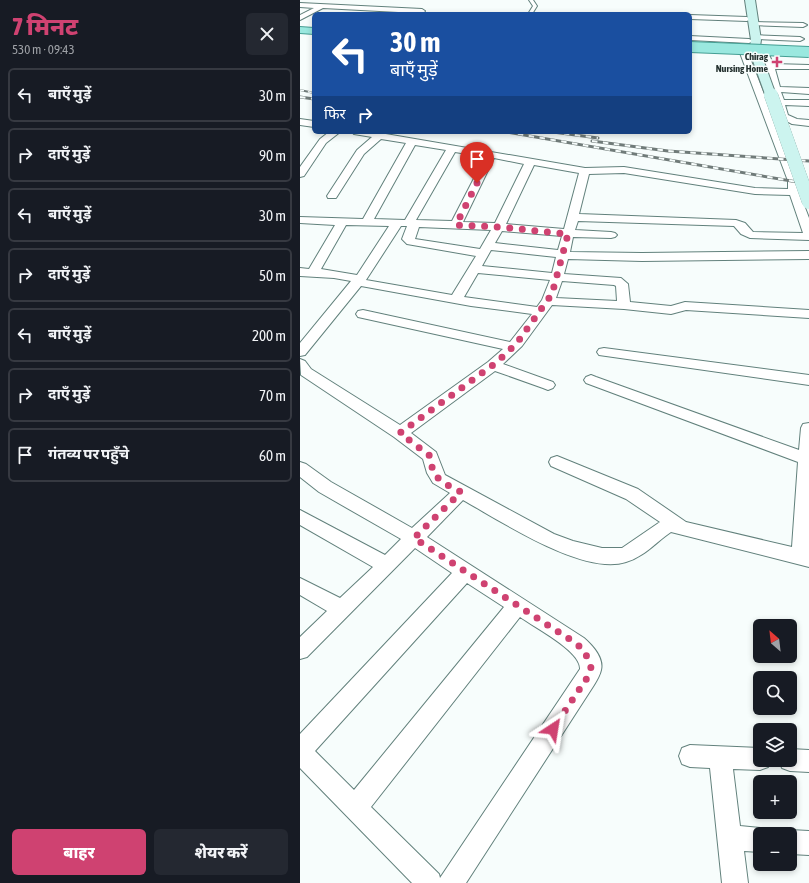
<!DOCTYPE html>
<html lang="hi">
<head>
<meta charset="utf-8">
<style>
	body { margin:0; font-family:"Asap Condensed","Noto Sans Devanagari",sans-serif; background:#242831; color:#f1f3f6; height:100vh; display:flex; flex-direction:column; font-size:15px; white-space:nowrap }
	* { box-sizing:border-box; margin:0 }
	p { font-size:13px; color:#9ea1a6 }
	.icon { flex:none; width:22px; height:22px; fill:none; stroke:currentColor; stroke-width:2; stroke-linecap:round; stroke-linejoin:round }
	.map { position:relative; flex:1; overflow:hidden }
	.details { display:flex; flex-direction:column; background:#171b24; width:300px }
	.details>* { flex:none }
	.hud { position:absolute; left:12px; top:12px; width:380px; height:122px; border-radius:6px; box-shadow:0 2px 6px #0003; background:#1a4fa0; color:#fff; overflow:hidden }
	.needle { width:26px; rotate:332deg }
	.tools { position:absolute; left:453px; top:619px; display:grid; gap:8px }
	.tools a { display:grid; place-items:center; width:44px; height:44px; border-radius:6px; background:#171b24; box-shadow:0 2px 6px #0003; font-size:20px }
	.pin { position:absolute; display:grid; place-items:center; width:34px; height:34px; color:#fff; margin:-41px -17px; border-radius:50% 50% 50% 0; rotate:-45deg; box-shadow:0 0 4px #0007 }
	.pin .icon { rotate:45deg }
	.me { position:absolute; width:44px; margin:-22px; rotate:33deg; stroke-linejoin:round; filter:drop-shadow(0 0 3px #0008) }
	.turn { display:flex; align-items:center; gap:14px; height:84px; padding:0 12px; font-size:18px }
	.turn .icon { width:52px; height:52px; stroke-width:2.5 }
	.turn b { display:block; font-size:28px; line-height:34px }
	.then { display:flex; align-items:center; height:38px; padding:0 12px; background:#0003; gap:8px; font-size:15px }
	.round { display:grid; place-items:center; flex:none; width:42px; height:42px; border-radius:6px; background:#242831 }
	.headline { display:flex; align-items:center; justify-content:space-between; height:68px; padding:0 12px }
	h1 { font-size:24px; font-weight:800; line-height:30px; color:#cf4271 }
	.action { display:flex; gap:8px; margin-top:auto; padding:8px 12px }
	.action a { flex:1; height:46px; border-radius:6px; background:#cf4271; color:#fff; font-size:16px; font-weight:800; line-height:46px; text-align:center }
	.action a+a { background:#242831; color:#f1f3f6 }
	ul { padding:0; list-style:none }
	li { display:flex; align-items:center; gap:12px; height:54px; margin:0 8px 6px; padding:0 4px; border:2px solid #363941; border-radius:6px }
	li div { flex:1 }
	li b { display:block; font-size:15px }
	li em { font-style:normal }
	main { display:flex; flex:1; min-height:0 }
	.map>svg:first-child { display:block }
	.lines { fill:none; stroke-linecap:round; stroke-linejoin:round }
	.lane-casing { stroke:#62817c; stroke-width:2 }
	.street-casing { stroke:#62817c; stroke-width:2 }
	.secondary-casing { stroke:#62817c; stroke-width:2 }
	.primary-casing { stroke:#449e93; stroke-width:2 }
	.lane { fill:#fff; fill-rule:evenodd }
	.street { fill:#fff; fill-rule:evenodd }
	.secondary { fill:#ccf4ef; fill-rule:evenodd }
	.primary { fill:#9ae8df; fill-rule:evenodd }
	.rail-far1-casing { stroke:#707b79; stroke-width:2 }
	.rail-casing { stroke:#707b79; stroke-width:3 }
	.rail-far1 { stroke:#f7fdfc; stroke-width:1.5; stroke-dasharray:4; stroke-linecap:butt }
	.rail { stroke:#f7fdfc; stroke-width:2; stroke-dasharray:5.5; stroke-linecap:butt }
	.secondary-bridge-far1-casing { stroke:#62817c; stroke-width:12; stroke-linecap:butt }
	.secondary-bridge-casing { stroke:#62817c; stroke-width:14; stroke-linecap:butt }
	.primary-bridge-casing { stroke:#449e93; stroke-width:12; stroke-linecap:butt }
	.secondary-bridge-far1 { stroke:#ccf4ef; stroke-width:10 }
	.secondary-bridge { stroke:#ccf4ef; stroke-width:14 }
	.primary-bridge { stroke:#9ae8df; stroke-width:10 }
	.route { stroke:#cf4271; stroke-width:7; stroke-dasharray:0 12.6 }
	.poi-dot { fill:#cf4271; stroke:#f7fdfc; stroke-width:1.5 }
	.labels { text-anchor:middle; stroke-width:3; stroke-linejoin:round; paint-order:stroke }
	.far-poi-label { font-size:10px; font-weight:bold; fill:#24312f; stroke:#f7fdfc; text-anchor:end }
</style>
</head>
<body>
<main>
<section class="details">
<div class="headline"><div><h1>7 मिनट</h1><p>530 m · 09:43</p></div><a class="round"><svg class="icon" aria-label="close" viewBox="0 0 24 24"><path d="M6 6l12 12M18 6L6 18"/></svg></a></div>
<ul>
<li><svg class="icon" aria-label="left" viewBox="0 0 24 24"><path d="M17 20v-9H6M10 6l-5 5 5 5"/></svg><div><b>बाएँ मुड़ें</b></div><em>30 m</em></li>
<li><svg class="icon" aria-label="right" viewBox="0 0 24 24"><path d="M7 20v-9h11M14 6l5 5-5 5"/></svg><div><b>दाएँ मुड़ें</b></div><em>90 m</em></li>
<li><svg class="icon" aria-label="left" viewBox="0 0 24 24"><path d="M17 20v-9H6M10 6l-5 5 5 5"/></svg><div><b>बाएँ मुड़ें</b></div><em>30 m</em></li>
<li><svg class="icon" aria-label="right" viewBox="0 0 24 24"><path d="M7 20v-9h11M14 6l5 5-5 5"/></svg><div><b>दाएँ मुड़ें</b></div><em>50 m</em></li>
<li><svg class="icon" aria-label="left" viewBox="0 0 24 24"><path d="M17 20v-9H6M10 6l-5 5 5 5"/></svg><div><b>बाएँ मुड़ें</b></div><em>200 m</em></li>
<li><svg class="icon" aria-label="right" viewBox="0 0 24 24"><path d="M7 20v-9h11M14 6l5 5-5 5"/></svg><div><b>दाएँ मुड़ें</b></div><em>70 m</em></li>
<li><svg class="icon" aria-label="arrive" viewBox="0 0 24 24"><path d="M6 21V4h12l-3 4 3 4H6"/></svg><div><b>गंतव्य पर पहुँचे</b></div><em>60 m</em></li>
</ul>
<div class="action"><a>बाहर</a><a>शेयर करें</a></div>
</section>
<div class="map">
<svg width="509" height="883" viewBox="0 0 509 883">
	<rect width="100%" height="100%" fill="#f7fdfc"/>
	<g class="lines">
		<defs>
			<path id="lane" d="M229 0H233L237 6 232 14H228L233 6Z"/>
			<path id="street" d="M0 3 122 9 125 11 123 14H117V13L23 8 0 20V15L14 8 0 7Z
				M390 15 447 17 450 19 447 21 390 19Z
				M454 22 503 23 507 25 503 27 452 25V23Z
				M453 35 500 37 504 39 500 41 456 39H453Z
				M390 36 449 39 453 41 449 43 390 40Z
				M441 51H447L448 53 498 181 499 192 509 218V240L450 238 441 234 434 226 278 221 275 230 311 232 315 233 317 235 315 237 311 238 273 237 270 252 342 253 509 251V259L342 261 268 259 264 274 321 278 328 284 330 302 371 306 385 302 509 310V318L386 310 371 314 324 309 252 305 222 346 203 364 253 382 255 385 253 388 248 390 243 388 195 371 111 433 136 452 145 475 254 534 273 541 302 548H322L360 522 326 499 251 466 249 462 251 458 257 456 338 489 386 522 492 547 498 462 286 383 284 380 286 377 291 375 296 377 499 450 501 428 503 424 509 423V567L371 532C356 542 344 557 326 562 283 576 201 521 163 500L127 537 284 638C292 645 304 658 301 670 300 675 297 680 294 685L166 883H112L0 768V734L152 573 115 548 7 657 0 659V637L27 611 0 595V578L40 598 73 567 0 525V510L85 555 101 539 19 492 0 477V462L6 464 31 482 112 528 150 493 133 483 127 473 123 459 94 437 1 375 0 359 5 361 11 369 100 425 188 362 203 349 58 317 56 314 58 311 63 310 210 342 232 314 171 306 61 286 5 355 0 356V343L51 281 34 278 0 276V268L9 269 35 225 0 223V217L63 219 106 143 81 139 64 154 36 198H28L27 196 57 150 72 137 54 134 52 132H74L285 168 324 167 455 188 488 189V181L440 53ZM115 145 146 150 105 220 74 219ZM155 152 185 157 152 221 116 220ZM194 158 224 164 195 223 163 222ZM234 165 279 173 264 229 206 224ZM324 173 455 194 490 195 503 233 453 232 445 223 436 220 279 214 289 174ZM46 225 89 226 57 275 21 269ZM101 226H107L102 239 107 244 176 256 152 295 66 280ZM119 227 191 230 180 249 115 239ZM202 231 262 236 258 250 195 243ZM191 250 256 257 252 273 182 266ZM178 273 250 280 242 300 237 307 164 297ZM262 281 314 285 316 286 317 301 256 298ZM167 583 204 607 54 790 15 751ZM220 617C234 627 281 651 280 669L140 878 139 874 71 807Z
				M462 52H468L473 64 509 65V69H475L480 87 509 88V94L481 92 484 100H509V106L485 105 488 115 497 119 509 120V126L492 124 479 117 466 66 461 54Z
				M0 119 14 121V127L0 125Z
				M29 132H40L26 143 4 176 0 177V167L20 139Z
				M304 348 509 375V385L299 355 297 352 299 349Z
				M390 745 460 748V760H471L468 767 460 770 433 769 440 826 460 828 469 831 470 834H460V852L444 851 448 883H422L410 768 390 767 382 764 379 756 382 748Z
				M490 749 509 750V772L490 771 482 768 479 760H490Z
				M490 830 509 831V855L490 854V834H481Z"/>
			<path id="secondary" d="M445 0H455L461 40 459 53 463 60 458 63 454 62 449 53 451 40Z"/>
			<path id="primary" d="M0 27 14 28V34L0 33Z"/>
		</defs>
		<use href="#lane" class="lane-casing"/>
		<use href="#street" class="street-casing"/>
		<use href="#secondary" class="secondary-casing"/>
		<use href="#primary" class="primary-casing"/>
		<use href="#lane" class="lane"/>
		<use href="#street" class="street"/>
		<use href="#secondary" class="secondary"/>
		<use href="#primary" class="primary"/>
		<defs>
			<path id="rail-far1" d="M0 90 14 93"/>
			<path id="rail" d="M0 97 14 99
				M207 132 509 184
				M253 132 298 138
				M292 141 368 151 509 161"/>
		</defs>
		<use href="#rail-far1" class="rail-far1-casing"/>
		<use href="#rail" class="rail-casing"/>
		<use href="#rail-far1" class="rail-far1"/>
		<use href="#rail" class="rail"/>
		<defs>
			<path id="secondary-bridge-far1" d="M458 60 471 96"/>
			<path id="secondary-bridge" d="M471 95 509 202"/>
			<path id="primary-bridge" d="M390 47 509 52"/>
		</defs>
		<use href="#secondary-bridge-far1" class="secondary-bridge-far1-casing"/>
		<use href="#secondary-bridge" class="secondary-bridge-casing"/>
		<use href="#primary-bridge" class="primary-bridge-casing"/>
		<use href="#secondary-bridge-far1" class="secondary-bridge-far1"/>
		<use href="#secondary-bridge" class="secondary-bridge"/>
		<use href="#primary-bridge" class="primary-bridge"/>
	</g>
	<g class="lines">
		<path class="route" d="M177 183 156 225 199 227 268 234 252 294 217 343 197 362 100 433 130 456C133 462 131 466 133 471 138 482 152 487 161 492L114 538 277 644 285 652 291 668 287 678 253 729"/>
	</g>
	<path class="poi-dot" d="M475 56h4v4h4v4h-4v4h-4v-4h-4v-4h4z"/>
	<g class="labels">
		<g class="far-poi-label">
			<text x="468" y="60">Chirag<tspan x="468" dy="12">Nursing Home</tspan></text>
		</g>
	</g>
</svg>
<div class="tools">
<a><svg class="needle" viewBox="-14 -14 28 28"><path d="M0-13l5 13h-10z" fill="#e53935"/><path d="M0 13l5-13h-10z" fill="#9ea1a6"/></svg></a>
<a><svg class="icon" aria-label="search" viewBox="0 0 24 24"><circle cx="10" cy="10" r="6"/><path d="M15 15l6 6"/></svg></a>
<a><svg class="icon" aria-label="layers" viewBox="0 0 24 24"><path d="M12 4l9 5-9 5-9-5zM3 14l9 5 9-5"/></svg></a>
<a>+</a>
<a>−</a>
</div>
<div class="pin" style="left:177px;top:183px;background:#d93025"><svg class="icon" aria-label="arrive" viewBox="0 0 24 24"><path d="M6 21V4h12l-3 4 3 4H6"/></svg></div>
<svg class="me" style="left:253px;top:729px" viewBox="-20 -20 40 40"><path d="M0-17L14 15 0 8-14 15z" fill="#cf4271" stroke="#fff" stroke-width="4"/></svg>
<div class="hud">
<div class="turn"><svg class="icon" aria-label="left" viewBox="0 0 24 24"><path d="M17 20v-9H6M10 6l-5 5 5 5"/></svg><div><b>30 m</b>बाएँ मुड़ें</div></div>
<div class="then">फिर<svg class="icon" aria-label="right" viewBox="0 0 24 24"><path d="M7 20v-9h11M14 6l5 5-5 5"/></svg></div>
</div>
</div>
</main>
</body>
</html>
